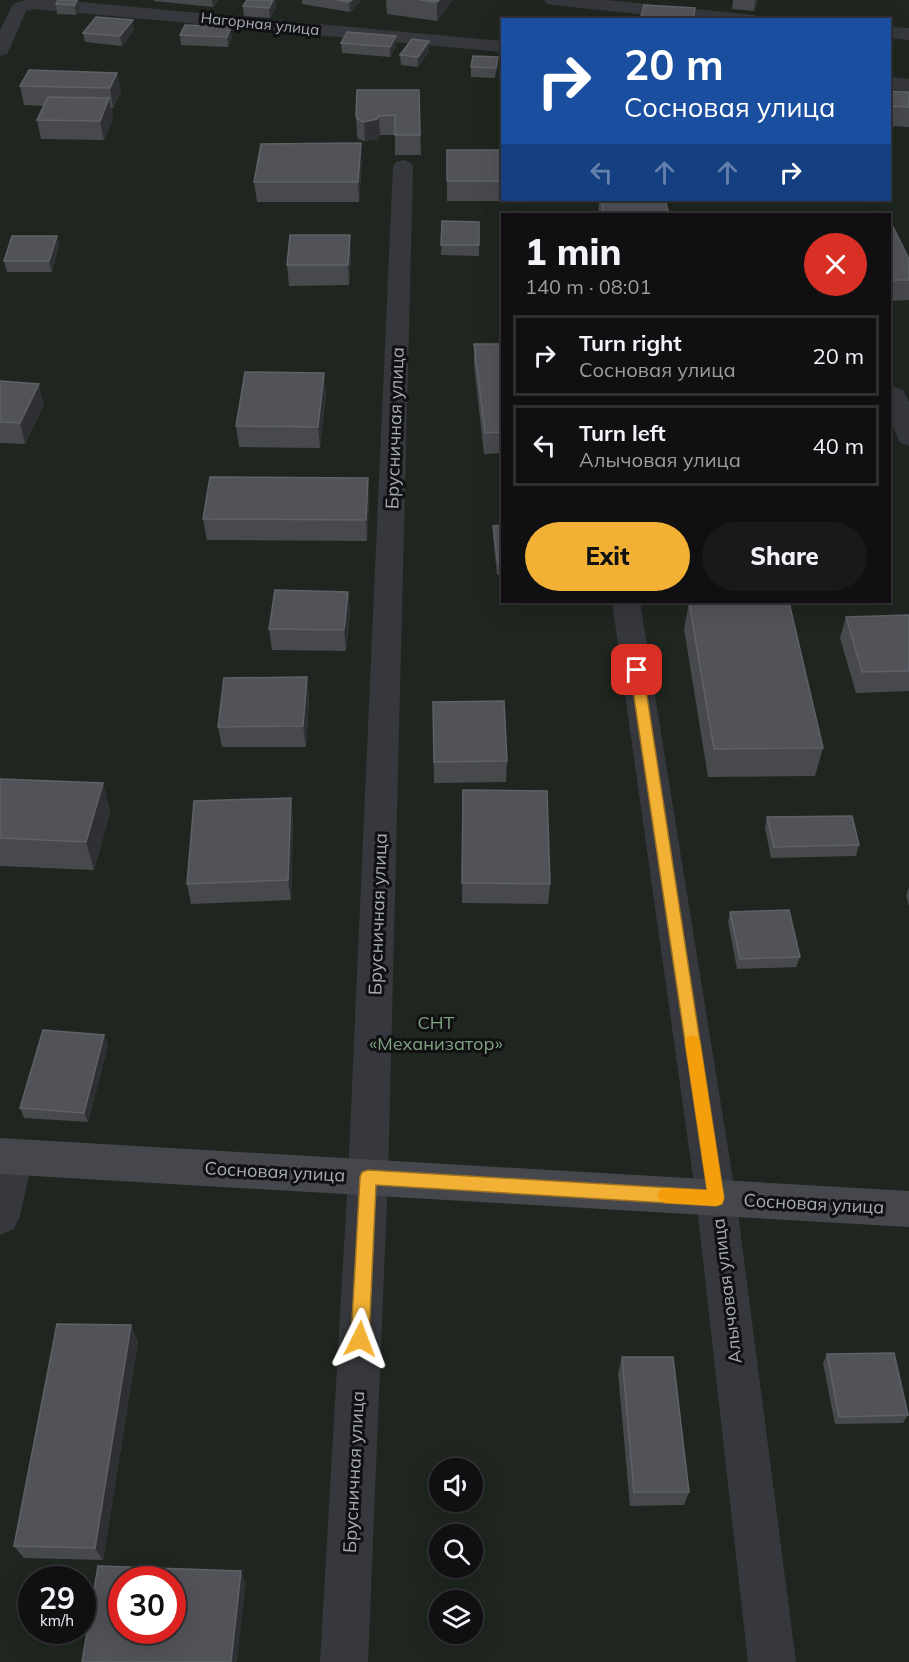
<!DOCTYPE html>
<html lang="en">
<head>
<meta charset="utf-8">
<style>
	body { margin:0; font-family:Mulish,sans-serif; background:#19191b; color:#f1f3f6; height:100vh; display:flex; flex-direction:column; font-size:22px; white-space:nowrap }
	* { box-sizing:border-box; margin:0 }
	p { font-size:20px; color:#9c9d9f }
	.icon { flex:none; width:33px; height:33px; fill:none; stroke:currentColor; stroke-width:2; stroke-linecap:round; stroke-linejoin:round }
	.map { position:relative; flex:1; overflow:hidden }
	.sheet { position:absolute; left:501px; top:213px; width:390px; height:390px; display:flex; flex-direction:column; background:#101012; border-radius:0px; box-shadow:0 6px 24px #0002,0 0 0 2px #303032 }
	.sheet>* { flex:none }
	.banner { position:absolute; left:501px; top:18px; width:390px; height:183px; border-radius:0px; box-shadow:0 6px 24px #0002,0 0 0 2px #303032; background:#1a4fa0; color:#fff; overflow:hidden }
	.fabs { position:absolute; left:429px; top:1458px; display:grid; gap:12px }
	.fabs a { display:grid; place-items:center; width:54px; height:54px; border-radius:50%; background:#101012; box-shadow:0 6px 24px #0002,0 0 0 2px #303032; font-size:30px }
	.speed { position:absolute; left:18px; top:1566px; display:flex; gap:12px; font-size:30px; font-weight:700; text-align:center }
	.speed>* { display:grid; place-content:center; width:78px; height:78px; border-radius:50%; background:#101012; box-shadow:0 6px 24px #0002,0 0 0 2px #303032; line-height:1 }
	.speed small { font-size:15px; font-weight:400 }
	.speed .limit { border:9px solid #d22; background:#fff; color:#111 }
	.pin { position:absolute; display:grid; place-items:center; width:51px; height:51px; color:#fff; margin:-26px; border-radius:12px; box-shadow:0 3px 9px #0006 }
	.me { position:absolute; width:66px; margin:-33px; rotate:3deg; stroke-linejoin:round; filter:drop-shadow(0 0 4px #0008) }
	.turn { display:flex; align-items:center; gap:21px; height:126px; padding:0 24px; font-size:27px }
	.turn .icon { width:78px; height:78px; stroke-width:2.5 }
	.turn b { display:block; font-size:42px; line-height:51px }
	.lanes { display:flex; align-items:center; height:57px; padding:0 24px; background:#0003; justify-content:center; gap:30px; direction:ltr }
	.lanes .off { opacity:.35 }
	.round { display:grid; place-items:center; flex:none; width:63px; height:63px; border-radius:32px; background:#19191b }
	.overview { display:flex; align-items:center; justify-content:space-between; height:102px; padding:0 24px }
	h1 { font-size:36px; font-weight:800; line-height:45px }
	.cta { display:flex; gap:12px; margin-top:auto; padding:12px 24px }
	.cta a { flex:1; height:69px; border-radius:36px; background:#f2b134; color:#111; font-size:24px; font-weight:800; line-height:69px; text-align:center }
	.cta a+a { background:#19191b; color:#f1f3f6 }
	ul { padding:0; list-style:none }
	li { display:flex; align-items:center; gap:18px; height:81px; margin:0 12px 9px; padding:0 12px; border:3px solid #303032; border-radius:0px }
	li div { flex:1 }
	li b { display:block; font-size:22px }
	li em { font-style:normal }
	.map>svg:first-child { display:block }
	.green { fill:#1e261f; fill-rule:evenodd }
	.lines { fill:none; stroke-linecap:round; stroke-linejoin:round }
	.street { fill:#37383d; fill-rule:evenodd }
	.secondary { fill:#45474d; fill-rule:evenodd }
	.wall { fill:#47494d }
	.shaded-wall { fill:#2f3033 }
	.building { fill:#525359; stroke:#5f6168; stroke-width:1.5; fill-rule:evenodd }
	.route { fill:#f2b134; stroke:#9d7322; stroke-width:1.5 }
	.slow { fill:#f59e0b }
	.labels { text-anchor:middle; stroke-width:6; stroke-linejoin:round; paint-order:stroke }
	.far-street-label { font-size:15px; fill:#a8adb8; stroke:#111113 }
	.street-label { font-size:18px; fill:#a8adb8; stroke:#111113 }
	.park-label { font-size:18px; fill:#7fa381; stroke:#111113 }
</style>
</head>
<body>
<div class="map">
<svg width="909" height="1662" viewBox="0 0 909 1662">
	<rect width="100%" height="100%" fill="#161618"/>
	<path class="green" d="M0 0H909V1662H0ZM502 20H890V200H502ZM502 214H890V602H502ZM440 1468H472V1502H440ZM440 1534H472V1568H440ZM32 1580H82V1630H32ZM122 1580H172V1630H122ZM440 1600H472V1634H440Z"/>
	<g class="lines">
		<path class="street" d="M25 0H59L502 41V52L35 9 26 11 9 50 7 54 0 56V30L13 4Z
			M544 0H607L754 15 763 20H694L553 5 547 4Z
			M890 27 909 28V40L890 38Z
			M890 77 909 79V91L890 89Z
			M403 160 410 162 413 166 388 1177 368 1662H320L348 1177 393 166 396 162Z
			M894 387 903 390 909 402V446L900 443 890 419V389Z
			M612 602H640L736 1198 796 1662H748L696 1198Z
			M14 1139 28 1145 33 1157 20 1216 14 1229 0 1235V1145Z"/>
		<path class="secondary" d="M0 1138 909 1191V1227L0 1174Z"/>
	</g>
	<path class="wall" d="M78 0 80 9 76 15 57 14 56 4Z
		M154 0H219L213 7 154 1Z
		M247 0H275L276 8 270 18 244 16 243 6Z
		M302 0H361V1L350 12 302 4Z
		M386 0H452V1L437 21 387 14Z
		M733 0H758L754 11 732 9Z
		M134 30 122 46 85 42 83 33Z
		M180 35 232 37 228 47 181 45Z
		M396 36V46L390 57 342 53 341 43Z
		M429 51 418 67 401 65 400 55Z
		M498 57V67L495 78 471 77V67Z
		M117 73 121 92 113 108H111L113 118 104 140 41 139 37 120 44 106 24 105 20 86Z
		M419 90 421 155H395V135H380L378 139 365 141 358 139 357 135 356 116Z
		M890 91 909 92V127L890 126Z
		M447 150H502V200H504V201H447Z
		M362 163 359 202H257L254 182Z
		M599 200H665L669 214H598Z
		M442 221 479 222V256L441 255Z
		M890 227 909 259V300L890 301Z
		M57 236 59 246 52 272H7L4 261Z
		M351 255 349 285 289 286 287 265Z
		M474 344H502V453L484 454 474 365Z
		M0 381 44 405 25 444 0 443Z
		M326 394 320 448 239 447 236 426Z
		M369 499 367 541 207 540 203 519Z
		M502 525V575H497L493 537V526Z
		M348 592 350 613 346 651 272 650 269 629Z
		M689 602 823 748 815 776 708 777 684 629Z
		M909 615V691L856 693 840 638 846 617Z
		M307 677 309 698 306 747H222L218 727Z
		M433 702 507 761 506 782 434 783Z
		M0 779 103 783 110 812 94 870 0 866Z
		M463 790 550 884 548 904 462 903Z
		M767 817 859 845 856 856 771 858 765 828Z
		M293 818 291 900 191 904 187 884Z
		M909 887V906L906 896Z
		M730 912 800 957 796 967 737 969 728 922Z
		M104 1035 108 1045 88 1122 24 1118 20 1108Z
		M138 1341 103 1560 24 1558 14 1546Z
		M827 1354 908 1415 903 1423 835 1424 823 1363Z
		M622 1357 689 1492 684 1505 630 1506 618 1373Z"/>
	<path class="shaded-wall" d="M77 0H78L80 9 76 15 75 5Z
		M212 0H219L213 7Z
		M273 0H275L276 8 270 18 269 8Z
		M352 0H361V1L350 12 349 2Z
		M439 0H452V1L437 21V2Z
		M756 0H758L754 11 755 1Z
		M133 20 134 30 122 46 120 36Z
		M231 27 232 37 228 47 227 37Z
		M396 36V46L390 57V47Z
		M429 41V51L418 67V57Z
		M498 57V67L495 78 496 68Z
		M117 73 121 92 113 108 110 88Z
		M109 98 113 118 104 140 100 121Z
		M379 116 380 135 378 139 365 141 364 122Z
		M361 143 362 163 359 202 358 182Z
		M350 235 351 255 349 285 348 265Z
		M57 236 59 246 52 272 49 261Z
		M324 373 326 394 320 448 318 427Z
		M39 384 44 405 25 444 20 423Z
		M368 478 369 499 367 541 366 520Z
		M348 592 350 613 346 651 344 630Z
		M307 677 309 698 306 747 303 726Z
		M103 783 110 812 94 870 86 842Z
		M291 798 293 818 291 900 288 880Z
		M104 1035 108 1045 88 1122 84 1113Z
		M131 1325 138 1341 103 1560 95 1548Z
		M241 1571 246 1583 237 1662H231Z"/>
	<path class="building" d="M58 0H77L75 5 56 4Z
		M247 0H273L269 8 243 6Z
		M337 0H352L349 2Z
		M420 0H439L437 2Z
		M644 5 695 8 693 20H640Z
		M96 17 133 20 120 36 83 33Z
		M185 25 231 27 227 37 180 35Z
		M347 32 396 36 390 47 341 43Z
		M412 39 429 41 418 57 400 55Z
		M473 56 498 57 496 68 471 67Z
		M29 70 117 73 110 88 20 86Z
		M357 90H419L420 135H395V115L379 116 377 119 364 122 357 119 356 116Z
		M890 91 909 92V107L890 106Z
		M48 97 109 98 100 121 37 120Z
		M361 143 358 182H254L261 144Z
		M447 150H502V181H447Z
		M601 200H665L669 214H604Z
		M442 221 479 222V245H441Z
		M890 227H893L909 259V280H890Z
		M290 235H350L348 265H287Z
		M12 236H57L49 261H4Z
		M474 344H502V432L485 433Z
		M245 372 324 373 318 427 236 426Z
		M0 381 39 384 20 423 0 422Z
		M210 477 368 478 366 520 203 519Z
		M502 525V564H498L493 526Z
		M275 590 348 592 344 630 269 629Z
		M689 602H789L823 748 714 749Z
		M909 615V671L862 672 846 617Z
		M307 677 303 726 218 727 224 678Z
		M504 701 507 761 434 762 433 702Z
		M0 779 103 783 86 842 0 838Z
		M463 790 547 791 550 884 462 883Z
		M291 798 288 880 187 884 194 801Z
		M852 816 859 845 774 847 767 817Z
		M789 910 800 957 740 959 730 912Z
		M43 1030 104 1035 84 1113 20 1108Z
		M57 1324 131 1325 95 1548 14 1546Z
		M894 1353 908 1415 839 1417 827 1354Z
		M622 1357H673L689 1492H634Z
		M98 1566 241 1571 231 1662H82ZM122 1580H172V1630H122Z"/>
	<path class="route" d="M637 666 643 670 724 1198 722 1204 716 1206 376 1185 369 1339 366 1345 360 1347 354 1345 351 1339 360 1177 362 1172 368 1170 707 1190 630 670Z"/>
	<path class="slow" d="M692 1035 698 1037 700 1042 724 1198 722 1204 716 1206 665 1203 660 1200 657 1195 660 1190 665 1188 707 1190 685 1042 687 1037Z"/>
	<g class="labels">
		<g class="far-street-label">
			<text transform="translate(260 24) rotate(6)" y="5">Нагорная улица</text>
		</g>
		<g class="street-label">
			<text transform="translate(395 428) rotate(-88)" y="6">Брусничная улица</text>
			<text transform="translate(378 914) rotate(-88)" y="6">Брусничная улица</text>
			<text transform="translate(275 1172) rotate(3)" y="6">Сосновая улица</text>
			<text transform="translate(814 1204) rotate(3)" y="6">Сосновая улица</text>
			<text transform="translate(727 1291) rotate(-97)" y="6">Алычовая улица</text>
			<text transform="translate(354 1472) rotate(-87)" y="6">Брусничная улица</text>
		</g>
		<g class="park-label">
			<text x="436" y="1029">СНТ<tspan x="436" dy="21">«Механизатор»</tspan></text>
		</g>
	</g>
</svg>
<div class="fabs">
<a><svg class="icon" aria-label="sound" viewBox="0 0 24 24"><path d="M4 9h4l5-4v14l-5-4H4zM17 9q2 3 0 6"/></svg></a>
<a><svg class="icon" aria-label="search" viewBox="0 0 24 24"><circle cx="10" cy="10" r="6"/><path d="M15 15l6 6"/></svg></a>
<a><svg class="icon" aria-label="layers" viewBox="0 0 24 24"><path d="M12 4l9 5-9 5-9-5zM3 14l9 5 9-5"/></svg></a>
</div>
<div class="speed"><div>29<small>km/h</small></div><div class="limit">30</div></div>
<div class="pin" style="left:637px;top:670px;background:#d93025"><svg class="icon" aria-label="arrive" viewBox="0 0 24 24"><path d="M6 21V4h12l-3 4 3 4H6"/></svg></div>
<svg class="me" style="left:360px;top:1339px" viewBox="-20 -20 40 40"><path d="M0-17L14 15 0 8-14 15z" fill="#f2b134" stroke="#fff" stroke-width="4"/></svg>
<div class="banner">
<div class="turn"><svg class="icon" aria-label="right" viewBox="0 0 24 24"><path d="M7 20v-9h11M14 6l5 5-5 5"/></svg><div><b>20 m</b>Сосновая улица</div></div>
<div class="lanes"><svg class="icon off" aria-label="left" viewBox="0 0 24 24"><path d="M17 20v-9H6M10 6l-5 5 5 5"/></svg><svg class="icon off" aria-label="ahead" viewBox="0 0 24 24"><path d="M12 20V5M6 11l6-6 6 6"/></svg><svg class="icon off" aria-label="ahead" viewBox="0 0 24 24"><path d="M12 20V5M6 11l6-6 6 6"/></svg><svg class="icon" aria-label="right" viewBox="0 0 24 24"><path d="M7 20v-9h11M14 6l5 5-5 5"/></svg></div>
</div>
<section class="sheet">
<div class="overview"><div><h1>1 min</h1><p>140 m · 08:01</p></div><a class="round" style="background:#d93025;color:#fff"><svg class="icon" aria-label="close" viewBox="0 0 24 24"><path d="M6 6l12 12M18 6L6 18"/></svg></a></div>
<ul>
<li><svg class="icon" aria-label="right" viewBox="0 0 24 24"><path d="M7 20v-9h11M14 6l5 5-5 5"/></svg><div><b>Turn right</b><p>Сосновая улица</p></div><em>20 m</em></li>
<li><svg class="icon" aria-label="left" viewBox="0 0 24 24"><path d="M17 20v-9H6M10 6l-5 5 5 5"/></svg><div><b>Turn left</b><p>Алычовая улица</p></div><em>40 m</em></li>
</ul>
<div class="cta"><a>Exit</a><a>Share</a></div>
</section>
</div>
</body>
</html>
